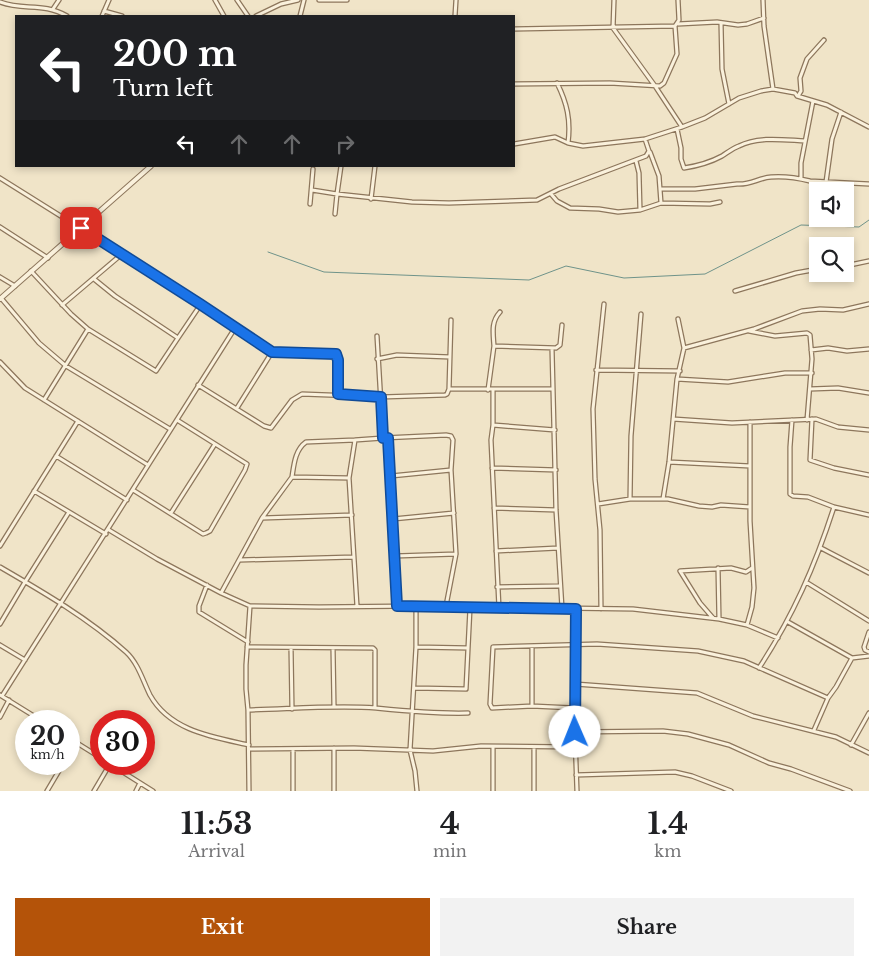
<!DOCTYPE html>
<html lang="en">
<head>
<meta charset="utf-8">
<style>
	body { margin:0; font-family:"Libre Baskerville",serif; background:#f2f2f2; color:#202124; height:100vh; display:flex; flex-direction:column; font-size:19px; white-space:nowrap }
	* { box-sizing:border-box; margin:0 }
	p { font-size:16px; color:#757577 }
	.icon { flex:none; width:28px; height:28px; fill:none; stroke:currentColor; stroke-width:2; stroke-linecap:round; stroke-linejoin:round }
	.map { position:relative; height:791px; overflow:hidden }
	.drawer { display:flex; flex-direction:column; background:#fff; flex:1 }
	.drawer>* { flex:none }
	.hud { position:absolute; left:15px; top:15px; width:500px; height:152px; border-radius:0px; box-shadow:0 2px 8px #0003; background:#202124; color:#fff; overflow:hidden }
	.controls { position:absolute; left:809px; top:182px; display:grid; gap:10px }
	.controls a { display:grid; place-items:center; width:45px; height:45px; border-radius:0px; background:#fff; box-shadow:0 2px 8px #0003; font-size:25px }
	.speed { position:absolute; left:15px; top:710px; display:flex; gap:10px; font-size:25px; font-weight:700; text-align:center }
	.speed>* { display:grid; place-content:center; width:65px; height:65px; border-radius:50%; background:#fff; box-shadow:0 2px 8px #0003; line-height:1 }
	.speed small { font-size:12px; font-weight:400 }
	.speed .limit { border:8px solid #d22; background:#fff; color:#111 }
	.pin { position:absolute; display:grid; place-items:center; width:42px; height:42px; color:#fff; margin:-21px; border-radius:10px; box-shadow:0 2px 8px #0006 }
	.me { position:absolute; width:55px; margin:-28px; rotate:359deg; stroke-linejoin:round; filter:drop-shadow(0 0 4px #0008) }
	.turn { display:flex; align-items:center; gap:18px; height:105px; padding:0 15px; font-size:22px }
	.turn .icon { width:65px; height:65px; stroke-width:2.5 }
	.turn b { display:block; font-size:35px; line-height:42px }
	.lanes { display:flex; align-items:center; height:48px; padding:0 15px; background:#0003; justify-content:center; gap:25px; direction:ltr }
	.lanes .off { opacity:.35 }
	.eta { display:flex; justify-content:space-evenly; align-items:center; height:85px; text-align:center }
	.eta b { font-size:30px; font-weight:800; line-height:35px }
	.cta { display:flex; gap:10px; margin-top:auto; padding:10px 15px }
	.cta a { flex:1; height:58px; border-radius:0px; background:#b45309; color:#fff; font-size:20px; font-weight:800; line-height:58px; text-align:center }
	.cta a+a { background:#f2f2f2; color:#202124 }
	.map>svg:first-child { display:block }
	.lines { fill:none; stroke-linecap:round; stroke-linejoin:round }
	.stream { stroke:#6f938a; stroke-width:1 }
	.minor-casing { stroke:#8d765c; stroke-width:5.5 }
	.tertiary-casing { stroke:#8d765c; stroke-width:6 }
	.minor { stroke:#faf1dc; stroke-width:3 }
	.tertiary { stroke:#faf1dc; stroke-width:4 }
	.route-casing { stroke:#114b97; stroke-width:12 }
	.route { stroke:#1a73e8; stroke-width:9 }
</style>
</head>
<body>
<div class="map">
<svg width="869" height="791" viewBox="0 0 869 791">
	<rect width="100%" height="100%" fill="#f0e4c8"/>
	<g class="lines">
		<path class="stream" d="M268 252 324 272 529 280 566 266 624 278 705 274 801 225 859 227 869 220"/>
		<defs>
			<path id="minor" d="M215 0 224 16
				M237 0 248 16
				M319 0H347
				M614 0 613 28 655 86 682 127
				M763 0 764 26 773 89
				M0 2C23 11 43 2 67 16
				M53 9 59 0
				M104 11 122 16
				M102 16 109 0
				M256 16 281 4 298 0
				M300 16 304 0
				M455 16 456 0
				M721 23 722 69 729 104
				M678 24 717 22 738 25 747 24 764 18
				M514 29 675 26 679 20 678 0
				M514 84 610 83 660 86 664 83 677 54 675 26
				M798 96 801 91 800 78 807 59 824 40
				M677 129 681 148V159L684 168C697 166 711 162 722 156 727 153 733 148 739 146 759 136 784 140 805 141
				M568 143 583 146 645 139 682 127 705 118 739 98 761 91 773 89 795 93 797 96 827 105 869 127
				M514 144 555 137 568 143C571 120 567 103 557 83
				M650 152 659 176 661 203
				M636 161 639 173 640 210
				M341 166 337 194 412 202 449 203 537 200 559 189 646 156 649 151 645 139
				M0 178 201 304 272 352 335 354 338 360V394
				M801 179V163L813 101
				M826 182 832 139 841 112
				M660 189H695L737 184C751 185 758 178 771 177 783 176 798 178 810 181L869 184
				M312 190 337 194 335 214
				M551 194 557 201 570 208 599 209 618 212 640 210 661 203 710 204 720 202
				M371 199 375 166
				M310 204 313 169
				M0 227 48 258
				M845 266 869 261
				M31 271 71 314 88 329 156 371 178 338
				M0 277 15 286
				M94 279 115 296 178 338 201 304
				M735 291 796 273 818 269
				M1 298 39 343 66 366 170 429
				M62 305 122 254
				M749 331 775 336 807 333 810 335 812 359 807 420
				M377 336 383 438 446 435 451 436 453 440 451 470 456 554 446 606
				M494 346C493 332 491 322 500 312
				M684 348 754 329 802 311 820 309 843 310 869 304
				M552 349 556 510 562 608
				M811 350 828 348 847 351 869 349
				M377 359 397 355 450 357
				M0 362 25 388 148 465
				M596 370 680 371
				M677 379 728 382 785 373H812
				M198 385 264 426 271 428 292 400 302 394 381 397 445 395 447 394 449 389 451 320
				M449 389H552
				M810 389 838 388 869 393
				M488 390 494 346 556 348 560 345 562 325
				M493 390V425L491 440 499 608
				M44 400 88 329
				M237 408 272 352
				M673 419 732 423 816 419 838 427 869 430
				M812 419 810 460 834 468 869 475
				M792 420 790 447V494L793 496 808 497 834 507 869 515
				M493 425 555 430
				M388 438 397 606
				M56 456 127 500
				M669 462 750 466
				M492 468 556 470
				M391 476 451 470
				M292 477C294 464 295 450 306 442L355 440
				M133 490 203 534 206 533 210 531 245 470 247 464 177 420
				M34 491 106 534
				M630 499 631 436 641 314
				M663 499 669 462 677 379 684 348 678 319
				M598 504 630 499H668L699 506 712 507 721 505 750 507
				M494 508 556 510
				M171 513 215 444
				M263 518 352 515
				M393 519 454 513
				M109 530 157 559 221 593 250 606 319 607 416 606 633 609 719 619 747 625 778 638
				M0 546 78 421
				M821 548 869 573
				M496 551 558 548
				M395 556 456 554
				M240 560 354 557
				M0 567C43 592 88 618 126 652 138 663 143 681 150 695 170 731 213 737 249 745
				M718 568 719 619
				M806 582 869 621
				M207 585 199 606V612L248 642
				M497 587 559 586
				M221 593 262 518 292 477 349 478
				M357 606 349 478 355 440 383 438
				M416 606V647L410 750 415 771 417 791
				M576 609 574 708 577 791
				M601 609 600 530 595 479 593 409 604 304
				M713 618 700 603 680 571 731 568 746 572 752 568
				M788 622 852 658 869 656
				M0 624 25 582 69 512
				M747 625 752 607 754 588 750 521V422
				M869 632 864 647 865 650 869 652
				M0 645 25 660
				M247 647 373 648 375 650V708
				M416 647 468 648
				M291 648 292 709
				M333 648 334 707
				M759 668C793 616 815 566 834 507
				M575 684 697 693 753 716 836 737 869 753
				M415 688 466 689 470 608
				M0 695 42 721
				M2 696 235 328
				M532 706V646
				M574 708 532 706 492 708 490 704 493 647 597 644 698 651 744 661 828 698
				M248 710C291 709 334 705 376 708 407 711 437 714 468 713
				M0 717 9 700
				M814 730 828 698 836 687 852 658
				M575 732 663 731 688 734 729 745 769 763 791 769 850 791
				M69 738 101 758
				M851 745 869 713
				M249 749 354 748 433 751 481 746 575 747
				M293 749V791
				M110 764 153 791
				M576 775 675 772 692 776 731 791
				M47 791 63 764
				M94 791 110 764
				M136 791 140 783
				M249 791 248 710 246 689V665L250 606
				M334 791V748
				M493 791V747
				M534 791V747"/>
			<path id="tertiary" d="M0 299 151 166"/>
		</defs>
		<use href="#minor" class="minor-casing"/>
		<use href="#tertiary" class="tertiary-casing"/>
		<use href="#minor" class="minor"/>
		<use href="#tertiary" class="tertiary"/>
	</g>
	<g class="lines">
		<defs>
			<path id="route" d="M81 228 200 304 272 352 336 354 338 360V394L381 397 383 438H388L397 606 576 609 575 732"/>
		</defs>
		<use href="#route" class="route-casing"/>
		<use href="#route" class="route"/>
	</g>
</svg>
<div class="controls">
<a><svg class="icon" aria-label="sound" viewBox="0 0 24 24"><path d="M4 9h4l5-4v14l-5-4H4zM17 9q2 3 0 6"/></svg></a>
<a><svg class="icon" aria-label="search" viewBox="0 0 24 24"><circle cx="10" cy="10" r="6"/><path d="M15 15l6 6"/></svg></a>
</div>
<div class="speed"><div>20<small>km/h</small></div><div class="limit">30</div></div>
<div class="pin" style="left:81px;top:228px;background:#d93025"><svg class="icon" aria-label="arrive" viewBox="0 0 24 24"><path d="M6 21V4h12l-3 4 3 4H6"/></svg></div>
<svg class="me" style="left:575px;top:732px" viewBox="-20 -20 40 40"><circle r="19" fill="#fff"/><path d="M0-13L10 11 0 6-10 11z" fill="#1a73e8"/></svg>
<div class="hud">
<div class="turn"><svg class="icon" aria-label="left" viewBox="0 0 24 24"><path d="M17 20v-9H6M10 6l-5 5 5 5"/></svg><div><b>200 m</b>Turn left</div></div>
<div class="lanes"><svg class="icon" aria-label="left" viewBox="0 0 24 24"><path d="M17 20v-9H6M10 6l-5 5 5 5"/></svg><svg class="icon off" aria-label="ahead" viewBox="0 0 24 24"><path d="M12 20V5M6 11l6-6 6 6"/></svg><svg class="icon off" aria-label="ahead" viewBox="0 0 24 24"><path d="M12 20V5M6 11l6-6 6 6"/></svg><svg class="icon off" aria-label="right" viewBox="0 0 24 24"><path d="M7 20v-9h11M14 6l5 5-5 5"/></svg></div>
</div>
</div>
<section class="drawer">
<div class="eta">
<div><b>11:53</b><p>Arrival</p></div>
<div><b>4</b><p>min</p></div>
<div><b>1.4</b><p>km</p></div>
</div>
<div class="cta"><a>Exit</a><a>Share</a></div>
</section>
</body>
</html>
